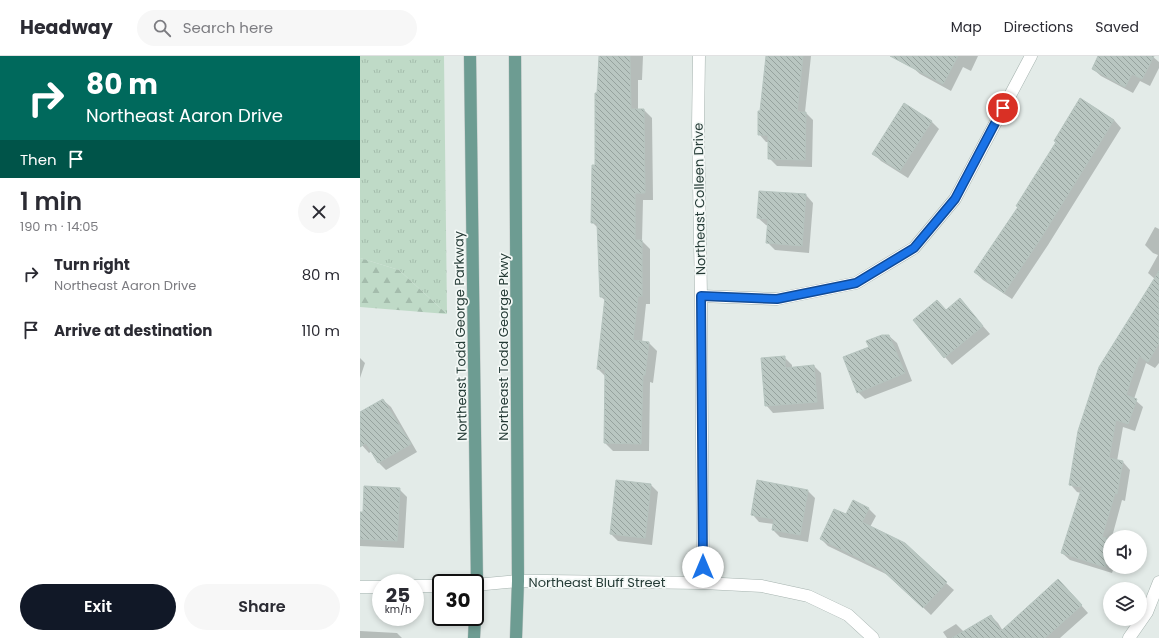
<!DOCTYPE html>
<html lang="en">
<head>
<meta charset="utf-8">
<style>
	body { margin:0; font-family:Poppins,sans-serif; background:#f7f7f7; color:#2b2b33; height:100vh; display:flex; flex-direction:column; font-size:15px; white-space:nowrap }
	* { box-sizing:border-box; margin:0 }
	p { font-size:13px; color:#7c7c81 }
	.icon { flex:none; width:22px; height:22px; fill:none; stroke:currentColor; stroke-width:2; stroke-linecap:round; stroke-linejoin:round }
	.map { position:relative; flex:1; overflow:hidden }
	.details { display:flex; flex-direction:column; background:#fff; width:360px }
	.details>* { flex:none }
	.hud { background:#00695c; color:#fff; overflow:hidden }
	.controls { position:absolute; left:743px; top:474px; display:grid; gap:8px }
	.controls a { display:grid; place-items:center; width:44px; height:44px; border-radius:50%; background:#fff; box-shadow:0 2px 6px #0003; font-size:20px }
	.speed { position:absolute; left:12px; top:518px; display:flex; gap:8px; font-size:20px; font-weight:700; text-align:center }
	.speed>* { display:grid; place-content:center; width:52px; height:52px; border-radius:50%; background:#fff; box-shadow:0 2px 6px #0003; line-height:1 }
	.speed small { font-size:10px; font-weight:400 }
	.speed .limit { border:2px solid #111; border-radius:6px; background:#fff; color:#111 }
	.pin { position:absolute; display:grid; place-items:center; width:34px; height:34px; color:#fff; margin:-17px; border:2px solid #fff; border-radius:50%; box-shadow:0 1px 4px #0007 }
	.me { position:absolute; width:44px; margin:-22px; rotate:0deg; stroke-linejoin:round; filter:drop-shadow(0 0 3px #0008) }
	.turn { display:flex; align-items:center; gap:14px; height:84px; padding:0 20px; font-size:18px }
	.turn .icon { width:52px; height:52px; stroke-width:2.5 }
	.turn b { display:block; font-size:28px; line-height:34px }
	.then { display:flex; align-items:center; height:38px; padding:0 20px; background:#0003; gap:8px; font-size:15px }
	.round { display:grid; place-items:center; flex:none; width:42px; height:42px; border-radius:21px; background:#f7f7f7 }
	.headline { display:flex; align-items:center; justify-content:space-between; height:68px; padding:0 20px }
	h1 { font-size:24px; font-weight:600; line-height:30px }
	.action { display:flex; gap:8px; margin-top:auto; padding:8px 20px }
	.action a { flex:1; height:46px; border-radius:24px; background:#111827; color:#fff; font-size:16px; font-weight:600; line-height:46px; text-align:center }
	.action a+a { background:#f7f7f7; color:#2b2b33 }
	ul { padding:0; list-style:none }
	li { display:flex; align-items:center; gap:12px; height:56px; padding:0 20px }
	li div { flex:1 }
	li b { display:block; font-size:15px }
	li em { font-style:normal }
	header { display:flex; align-items:center; gap:24px; box-sizing:border-box; height:56px; padding:0 20px; background:#fff; border-bottom:1px solid #e1e1e2 }
	header strong { font-size:19px }
	nav { display:flex; gap:22px; margin-inline-start:auto; font-size:14px }
	.search { width:280px; height:36px; background:#f7f7f7; display:flex; align-items:center; gap:10px; box-sizing:border-box; padding:0 14px; border-radius:22px; color:#7c7c81; font-size:15px }
	main { display:flex; flex:1; min-height:0 }
	.map>svg:first-child { display:block }
	.grass { fill:url(#grass-tufts) }
	.forest { fill:url(#forest-firs) }
	.shadow { fill:#0003 }
	.building { fill:url(#building-back-hatch); stroke:#b6c4bf }
	.lines { fill:none; stroke-linecap:round; stroke-linejoin:round }
	.minor-casing { stroke:#a6b3af; stroke-width:13 }
	.major-casing { stroke:#c2c8c7; stroke-width:13 }
	.minor { stroke:#fff; stroke-width:12 }
	.major { stroke:#6d9c92; stroke-width:12 }
	.route-casing { stroke:#114b97; stroke-width:10 }
	.route { stroke:#1a73e8; stroke-width:7 }
	.labels { text-anchor:middle; stroke-width:3.5; stroke-linejoin:round; paint-order:stroke }
	.street-label { font-size:13px; fill:#253b36; stroke:#f3f8f6 }
</style>
</head>
<body>
<header>
<strong>Headway</strong>
<div class="search"><svg class="icon" aria-label="search" viewBox="0 0 24 24"><circle cx="10" cy="10" r="6"/><path d="M15 15l6 6"/></svg>Search here</div>
<nav><a>Map</a><a>Directions</a><a>Saved</a></nav>
</header>
<main>
<section class="details">
<div class="hud">
<div class="turn"><svg class="icon" aria-label="right" viewBox="0 0 24 24"><path d="M7 20v-9h11M14 6l5 5-5 5"/></svg><div><b>80 m</b>Northeast Aaron Drive</div></div>
<div class="then">Then<svg class="icon" aria-label="arrive" viewBox="0 0 24 24"><path d="M6 21V4h12l-3 4 3 4H6"/></svg></div>
</div>
<div class="headline"><div><h1>1 min</h1><p>190 m · 14:05</p></div><a class="round"><svg class="icon" aria-label="close" viewBox="0 0 24 24"><path d="M6 6l12 12M18 6L6 18"/></svg></a></div>
<ul>
<li><svg class="icon" aria-label="right" viewBox="0 0 24 24"><path d="M7 20v-9h11M14 6l5 5-5 5"/></svg><div><b>Turn right</b><p>Northeast Aaron Drive</p></div><em>80 m</em></li>
<li><svg class="icon" aria-label="arrive" viewBox="0 0 24 24"><path d="M6 21V4h12l-3 4 3 4H6"/></svg><div><b>Arrive at destination</b></div><em>110 m</em></li>
</ul>
<div class="action"><a>Exit</a><a>Share</a></div>
</section>
<div class="map">
<svg width="799" height="582" viewBox="0 0 799 582">
	<defs>
		<pattern id="grass-tufts" width="24" height="20" patternUnits="userSpaceOnUse"><rect width="24" height="20" fill="#bfdac7"/><path d="M3 7l-1-3M5 7V3M7 7l1-3M15 17l-1-3M17 17v-4M19 17l1-3" fill="none" stroke="#a4bcac"/></pattern>
		<pattern id="forest-firs" width="22" height="20" patternUnits="userSpaceOnUse"><rect width="22" height="20" fill="#bfdac7"/><path d="M5 1l3.5 6h-7zM16 11l3.5 6h-7z" fill="#a4bcac"/></pattern>
		<pattern id="building-back-hatch" width="6" height="6" patternUnits="userSpaceOnUse"><rect width="6" height="6" fill="#b9c6c1"/><path d="M-1 5l2 2M0 0l6 6M5-1l2 2" fill="none" stroke="#96a29e"/></pattern>
	</defs>
	<rect width="100%" height="100%" fill="#e3ebe8"/>
	<path class="grass" d="M0 0H84L87 258 39 214 0 202Z"/>
	<path class="forest" d="M0 202 39 214 87 258 0 251Z"/>
	<path class="shadow" d="M240 0H283L282 24H278V54H284L292 62 293 144H283L282 185 290 193V248H286L282 286 289 287 297 295 293 327 290 326 289 395H253L245 387 246 321 238 313 246 245 241 241 238 172 232 166 236 110Z
		M407 0H451L445 56 453 64 452 111 417 110 409 102 410 86H406L399 78Z
		M558 0H618L611 15 603 11 591 35 560 18 552 11Z
		M740 0H792L799 6V12L790 30 780 25 773 37 741 20 733 13Z
		M721 44 754 64 761 72 688 189 652 243 623 224 615 216 659 151Z
		M571 65 579 73 548 122 521 105 514 98Z
		M446 139 453 147 449 197 415 194 407 186 408 170 406 169 398 162Z
		M795 171 799 173V307L795 312 786 307 774 343 783 351 775 375 763 371 757 405 763 406 770 414 765 445 762 444 752 481H750V511H754L752 517 710 504 702 497 721 437 717 436 710 428 795 223 788 217 798 199 793 197 785 189Z
		M600 244 630 278 592 309 585 301 586 255Z
		M529 280 537 287 552 325 505 343 498 336 510 292Z
		M424 301 432 309V312L454 310 461 317 464 353 413 357 406 349Z
		M0 302 5 307 0 322Z
		M23 344 31 351 57 396 26 414 19 407 12 395 9 397 0 387V357Z
		M291 429 298 436 292 489 258 485 251 478Z
		M39 433 47 441 44 492 0 490V457H4Z
		M448 435 455 442 448 486 420 481 413 474 414 468 399 466 392 458Z
		M509 453 516 460 510 471 586 527 594 534 571 559 530 520 468 490 461 483 486 460Z
		M706 532 728 557 700 582H587L583 576 596 568 604 576 631 560 638 567 643 575Z
		M0 575 37 577 42 582H0Z"/>
	<path class="building" d="M239 0H270L271 53H284L285 137H275V184H282V240H278L273 284 289 286 285 319H283L281 388 244 387 245 314 237 313 245 241H240L237 167H231L232 109H235V37H237Z
		M406 0H443L437 56H446L445 104 408 103V79H398V55H400Z
		M530 0H598L583 28Z
		M738 0H794L782 23 772 18 765 31 732 13Z
		M720 42 754 64 681 182 644 237 614 216 658 151 656 150 696 86 694 85Z
		M544 47 572 65 540 115 512 98Z
		M399 135 446 138 442 190 406 187 408 163 397 162Z
		M799 215V287L788 306 779 300 766 339 777 343 768 368 756 364 749 402 763 405 757 438 755 437 742 481 750 483V494L745 511 701 497 722 431 709 429 718 375 739 311Z
		M600 242 623 270 584 302 553 264 577 244 586 254Z
		M522 279H529L545 317 497 337 483 301 509 291 506 285Z
		M425 300V312L454 309 457 346 405 350 401 302Z
		M23 343 51 388 18 407 6 387 0 391V356Z
		M256 424 291 428 285 482 250 478Z
		M397 424 448 434 440 479 412 474 414 463 391 459Z
		M4 430 40 432 37 485 0 483V456H3Z
		M493 444 509 452 502 466 545 487 587 526 563 552 521 513 460 483 474 453 486 458Z
		M698 523 722 549 685 582H592L631 559 641 575Z"/>
	<g class="lines">
		<defs>
			<path id="minor" d="M339 0 338 70 341 240 343 527
				M341 240 417 243 496 227 554 192 595 143 671 0
				M115 529 158 525H186L343 527 402 530 448 540 488 559 513 582
				M55 530H81
				M0 531H21
				M769 582 787 556 799 526"/>
			<path id="major" d="M110 0 117 529 115 559
				M155 0 158 525 156 582
				M114 582 115 561"/>
		</defs>
		<use href="#minor" class="minor-casing"/>
		<use href="#major" class="major-casing"/>
		<use href="#minor" class="minor"/>
		<use href="#major" class="major"/>
	</g>
	<g class="lines">
		<defs>
			<path id="route" d="M343 511 341 240 417 243 496 227 554 192 595 143 643 52"/>
		</defs>
		<use href="#route" class="route-casing"/>
		<use href="#route" class="route"/>
	</g>
	<g class="labels">
		<g class="street-label">
			<text transform="translate(339 143) rotate(-91)" y="5">Northeast Colleen Drive</text>
			<text transform="translate(100 280) rotate(-91)" y="5">Northeast Todd George Parkway</text>
			<text transform="translate(143 291) rotate(-90)" y="5">Northeast Todd George Pkwy</text>
			<text x="237" y="531">Northeast Bluff Street</text>
		</g>
	</g>
</svg>
<div class="controls">
<a><svg class="icon" aria-label="sound" viewBox="0 0 24 24"><path d="M4 9h4l5-4v14l-5-4H4zM17 9q2 3 0 6"/></svg></a>
<a><svg class="icon" aria-label="layers" viewBox="0 0 24 24"><path d="M12 4l9 5-9 5-9-5zM3 14l9 5 9-5"/></svg></a>
</div>
<div class="speed"><div>25<small>km/h</small></div><div class="limit">30</div></div>
<div class="pin" style="left:643px;top:52px;background:#d93025"><svg class="icon" aria-label="arrive" viewBox="0 0 24 24"><path d="M6 21V4h12l-3 4 3 4H6"/></svg></div>
<svg class="me" style="left:343px;top:511px" viewBox="-20 -20 40 40"><circle r="19" fill="#fff"/><path d="M0-13L10 11 0 6-10 11z" fill="#1a73e8"/></svg>
</div>
</main>
</body>
</html>
